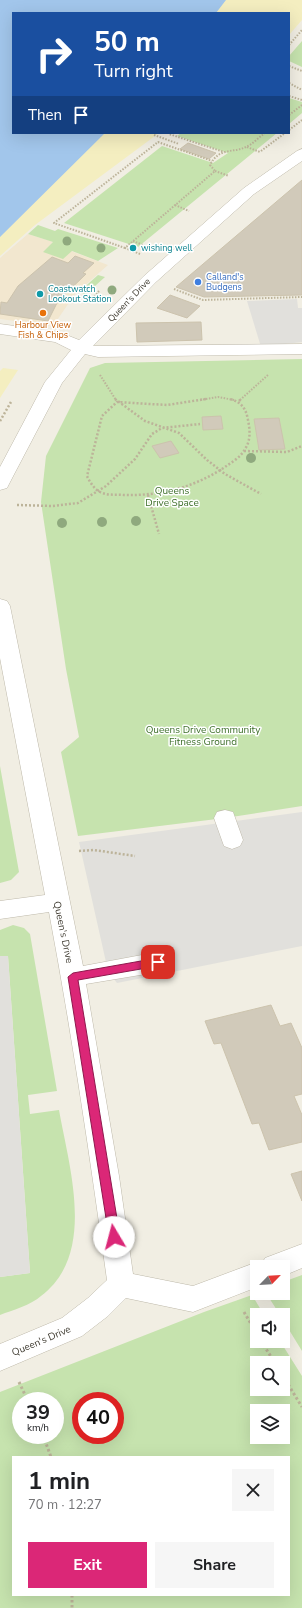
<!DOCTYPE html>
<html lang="en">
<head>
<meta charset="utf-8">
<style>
	body { margin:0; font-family:"Nunito Sans",sans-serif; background:#f6f6f6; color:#202124; height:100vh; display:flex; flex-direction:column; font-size:15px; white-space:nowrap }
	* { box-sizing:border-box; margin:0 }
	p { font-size:13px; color:#757577 }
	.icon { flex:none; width:22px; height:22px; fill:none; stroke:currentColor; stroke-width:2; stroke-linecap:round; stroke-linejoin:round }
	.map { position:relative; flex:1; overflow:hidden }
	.side { position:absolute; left:12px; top:1456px; width:278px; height:140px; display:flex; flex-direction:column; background:#fff; border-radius:0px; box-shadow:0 4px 16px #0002 }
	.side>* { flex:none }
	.guide { position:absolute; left:12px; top:12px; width:278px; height:122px; border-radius:0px; box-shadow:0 4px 16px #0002; background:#1a4fa0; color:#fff; overflow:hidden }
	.needle { width:26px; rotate:65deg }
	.buttons { position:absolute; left:250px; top:1260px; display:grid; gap:8px }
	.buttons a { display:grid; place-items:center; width:40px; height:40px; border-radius:0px; background:#fff; box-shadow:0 4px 16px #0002; font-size:20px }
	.speed { position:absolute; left:12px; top:1392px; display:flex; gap:8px; font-size:20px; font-weight:700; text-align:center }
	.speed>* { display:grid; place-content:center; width:52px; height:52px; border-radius:50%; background:#fff; box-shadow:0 4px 16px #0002; line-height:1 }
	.speed small { font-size:10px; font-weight:400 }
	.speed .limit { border:6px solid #d22; background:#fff; color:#111 }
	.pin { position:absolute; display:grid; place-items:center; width:34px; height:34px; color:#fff; margin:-17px; border-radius:8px; box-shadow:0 2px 6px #0006 }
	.me { position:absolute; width:44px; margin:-22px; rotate:352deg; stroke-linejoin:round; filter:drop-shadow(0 0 3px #0008) }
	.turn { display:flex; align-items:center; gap:14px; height:84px; padding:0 16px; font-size:18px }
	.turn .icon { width:52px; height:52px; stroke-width:2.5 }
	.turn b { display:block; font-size:28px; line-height:34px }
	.then { display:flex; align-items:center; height:38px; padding:0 16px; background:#0003; gap:8px; font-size:15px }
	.round { display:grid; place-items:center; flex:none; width:42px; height:42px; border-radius:0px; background:#f6f6f6 }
	.summary { display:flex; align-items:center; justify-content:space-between; height:68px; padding:0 16px }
	h1 { font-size:24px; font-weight:700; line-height:30px }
	.primary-button { display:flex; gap:8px; margin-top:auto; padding:8px 16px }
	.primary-button a { flex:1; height:46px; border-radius:0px; background:#db2777; color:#fff; font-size:16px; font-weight:700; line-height:46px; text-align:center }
	.primary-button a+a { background:#f6f6f6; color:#202124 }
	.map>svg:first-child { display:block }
	.commercial { fill:#f2e7cf }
	.green { fill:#c6e3ae; fill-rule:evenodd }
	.sand { fill:#f4eec0 }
	.parking { fill:#e1e0dc }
	.water { fill:#a2c6eb }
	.building { fill:#d1caba; stroke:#ccc3ad }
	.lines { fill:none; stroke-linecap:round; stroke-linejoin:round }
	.minor-casing { stroke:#beb9aa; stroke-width:1 }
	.path-far2 { stroke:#bcb399; stroke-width:2; stroke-dasharray:1.5 1.5; stroke-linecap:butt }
	.path-far1 { stroke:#bcb399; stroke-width:2.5; stroke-dasharray:2 2; stroke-linecap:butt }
	.path { stroke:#bcb399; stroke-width:3; stroke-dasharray:2.5 2.5; stroke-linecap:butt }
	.minor { fill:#fff; fill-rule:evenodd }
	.tree { fill:#8fa97e }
	.route { fill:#db2777; stroke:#8e194d }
	.culture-dot { fill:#0f9aa8; stroke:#fff; stroke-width:1.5 }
	.shop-dot { fill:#3f7fe0; stroke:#fff; stroke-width:1.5 }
	.food-dot { fill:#e8710a; stroke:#fff; stroke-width:1.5 }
	.labels { text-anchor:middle; stroke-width:3; stroke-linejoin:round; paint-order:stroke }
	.far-culture-label { font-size:9px; fill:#0d838f; stroke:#fff; text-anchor:start }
	.far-shop-label { font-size:9px; fill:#366cbe; stroke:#fff; text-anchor:start }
	.far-street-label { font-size:9px; fill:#423e34; stroke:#fff }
	.far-food-label { font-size:9px; fill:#c56008; stroke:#fff }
	.park-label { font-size:10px; fill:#3e702b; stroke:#fff }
	.street-label { font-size:10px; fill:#423e34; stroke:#fff }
</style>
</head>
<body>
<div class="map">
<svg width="302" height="1608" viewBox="0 0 302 1608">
	<rect width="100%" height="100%" fill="#f1eee3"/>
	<path class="commercial" d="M28 234 53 242 44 252 71 251 108 265 75 294 53 326 0 319V258Z"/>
	<path class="green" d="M302 41V67L289 61V56Z
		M289 98 302 102V113L289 124Z
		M181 133H277L138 247 64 223 162 146 213 163 228 153 177 136Z
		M38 225 55 231 58 229 118 248 98 261 72 251 63 259 43 252 53 242 28 234Z
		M98 275 105 277 85 295 79 292Z
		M302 359V806L225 818 78 836 61 752 79 737 66 669 41 502 46 456 90 368 105 363Z
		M0 766 19 872 11 880 0 883Z
		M13 925 24 928 30 934 57 1091 28 1095 30 1114 59 1110C69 1167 97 1254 41 1296 31 1305 13 1310 0 1315V1277L30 1273 8 956H0V930Z
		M302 1275V1351L283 1320V1315H280L266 1293H283V1282Z
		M252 1295 264 1315H257V1341H280L302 1376V1608H0V1392L204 1312ZM257 1363H283V1389H257ZM21 1401H55V1435H21ZM81 1401H115V1435H81ZM257 1411H283V1437H257ZM13 1457H289V1595H13Z"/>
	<path class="sand" d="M55 0H302V20L289 35V13H43Z
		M0 61 13 133H159L35 225 0 256Z
		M3 368 18 370 0 398V371Z"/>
	<path class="parking" d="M297 299 298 308H302V342L261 347 247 301Z
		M302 812V946L117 983 108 971 79 842Z
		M0 956H8L30 1273 0 1277Z"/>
	<path class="water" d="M0 0H226L216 13H13V133H105L0 237Z"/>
	<path class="building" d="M188 143 216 153 209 159 180 149Z
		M302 180V295L204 297 176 287Z
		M75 256 94 263 83 273 86 274 58 301 48 321 0 314 1 302 7 303 18 286 52 257 68 263Z
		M170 295 200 306 187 318 157 308Z
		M201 322 202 340 137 342 136 323Z
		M221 416 223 429 203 430 202 417Z
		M279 418 285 449 259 450 254 419Z
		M171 441 179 453 160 458 152 446Z
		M271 1005 280 1026 291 1023 302 1048V1094L294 1096 302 1115V1142L269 1150 259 1123 252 1124 221 1043 214 1044 205 1021Z
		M302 1171V1201L291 1174Z"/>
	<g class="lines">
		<defs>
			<path id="minor" d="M302 149V161L254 194 156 282 93 346 302 344V354L98 357 85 354 62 383 9 484 7 488 0 490V467L45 382 71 350 55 342 0 334V324L59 332 79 340 144 276 244 188 297 151Z
				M0 599 7 601 10 606 83 966 158 952 166 955 170 962 166 969 158 972 86 984 119 1176 133 1274 193 1286 257 1262 262 1264 265 1258 302 1244V1268L283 1276V1267H257V1287L193 1312 126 1298 108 1316 82 1336 0 1371V1344L62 1318 88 1298 107 1280C90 1157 72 1034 49 912L0 919V901L45 895 0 658Z
				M225 810 233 812 243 840 240 846 232 849 224 846 214 818 217 812Z"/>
		</defs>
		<use href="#minor" class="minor-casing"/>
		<path class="path-far2" d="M289 45 302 30
			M289 66 302 71
			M289 83 302 90
			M289 96 302 100
			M289 115 302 105
			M289 130 302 120
			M171 133 169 134 224 152
			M154 135 179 144
			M247 147 260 152
			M261 151 285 133
			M215 171 229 176
			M175 205 189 211
			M133 241 148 247
			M125 248 54 223 158 142 212 161
			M140 254 125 248 215 171 210 165C219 147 234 153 246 147 253 144 259 137 265 133
			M174 289 203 300 302 297
			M90 301 99 291
			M100 375 116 400
			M200 400 218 397 234 400
			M240 400 269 374"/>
		<path class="path-far1" d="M115 399 145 421 179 433 207 460 225 474 261 494
			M206 399 167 405 117 402 102 416 87 476C90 482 94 489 100 492 108 496 116 494 124 495 161 496 195 487 225 467 232 462 241 457 245 449 251 440 250 430 248 420 246 408 241 402 230 399
			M239 401 241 399
			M0 421 11 402
			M244 451 287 452 302 446
			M148 495 159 534
			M17 505 53 506 78 503 106 486 135 459 152 434 162 428 200 424
			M79 851 94 850 135 856"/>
		<path class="path" d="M244 1312 257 1334
			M261 1341 275 1363
			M283 1376 302 1407
			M19 1382 28 1401
			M43 1435 51 1457
			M72 1595V1608"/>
		<use href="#minor" class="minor"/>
	</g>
	<g class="tree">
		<circle cx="67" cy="241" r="4.5"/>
		<circle cx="101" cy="248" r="4.5"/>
		<circle cx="112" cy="290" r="4.5"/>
		<circle cx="251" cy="458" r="5"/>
		<circle cx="136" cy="521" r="5"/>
		<circle cx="102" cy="522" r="5"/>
		<circle cx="62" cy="523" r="5"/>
	</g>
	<path class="route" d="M158 958 163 962 158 966 78 980 120 1237 118 1241 114 1242 110 1241 109 1237 68 977 73 973Z"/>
	<g class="culture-dot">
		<circle cx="133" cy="248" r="4"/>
		<circle cx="40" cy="294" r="4"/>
	</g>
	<circle class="shop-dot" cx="198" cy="282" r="4"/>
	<circle class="food-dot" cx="43" cy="313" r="4"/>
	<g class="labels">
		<g class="far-culture-label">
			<text x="141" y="251">wishing well</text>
			<text x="48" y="292">Coastwatch<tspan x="48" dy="10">Lookout Station</tspan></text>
		</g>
		<g class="far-shop-label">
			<text x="206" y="280">Calland's<tspan x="206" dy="10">Budgens</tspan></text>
		</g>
		<g class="far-street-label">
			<text transform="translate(129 300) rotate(-46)" y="3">Queen's Drive</text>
		</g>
		<g class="far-food-label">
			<text x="43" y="328">Harbour View<tspan x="43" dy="10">Fish &amp; Chips</tspan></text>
		</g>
		<g class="park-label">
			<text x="172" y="494">Queens<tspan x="172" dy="12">Drive Space</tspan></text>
			<text x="203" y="733">Queens Drive Community<tspan x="203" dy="12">Fitness Ground</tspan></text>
		</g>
		<g class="street-label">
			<text transform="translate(64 932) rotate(78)" y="4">Queen's Drive</text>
			<text transform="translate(41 1340) rotate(-23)" y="4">Queen's Drive</text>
		</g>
	</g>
</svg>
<div class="buttons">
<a><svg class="needle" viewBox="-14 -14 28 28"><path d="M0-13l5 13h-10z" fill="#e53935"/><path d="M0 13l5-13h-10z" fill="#757577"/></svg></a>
<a><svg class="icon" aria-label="sound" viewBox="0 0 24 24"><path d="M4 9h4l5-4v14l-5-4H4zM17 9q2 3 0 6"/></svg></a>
<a><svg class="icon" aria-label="search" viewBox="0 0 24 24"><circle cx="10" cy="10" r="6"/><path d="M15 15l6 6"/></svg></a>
<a><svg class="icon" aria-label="layers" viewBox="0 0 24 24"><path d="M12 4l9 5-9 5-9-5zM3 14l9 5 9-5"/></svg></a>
</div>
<div class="speed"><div>39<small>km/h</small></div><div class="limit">40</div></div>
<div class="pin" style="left:158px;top:962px;background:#d93025"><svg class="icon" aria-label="arrive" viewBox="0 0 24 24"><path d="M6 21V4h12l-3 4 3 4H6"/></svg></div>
<svg class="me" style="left:114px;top:1237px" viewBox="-20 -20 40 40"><circle r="19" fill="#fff"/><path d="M0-13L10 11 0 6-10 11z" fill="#db2777"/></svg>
<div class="guide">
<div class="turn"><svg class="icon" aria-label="right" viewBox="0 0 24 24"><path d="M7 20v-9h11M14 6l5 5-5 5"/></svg><div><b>50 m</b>Turn right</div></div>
<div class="then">Then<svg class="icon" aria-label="arrive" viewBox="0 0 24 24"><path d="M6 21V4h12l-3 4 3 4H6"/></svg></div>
</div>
<section class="side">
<div class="summary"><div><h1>1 min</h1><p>70 m · 12:27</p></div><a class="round"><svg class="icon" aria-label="close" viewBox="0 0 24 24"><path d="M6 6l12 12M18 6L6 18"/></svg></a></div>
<div class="primary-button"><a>Exit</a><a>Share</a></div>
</section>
</div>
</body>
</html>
